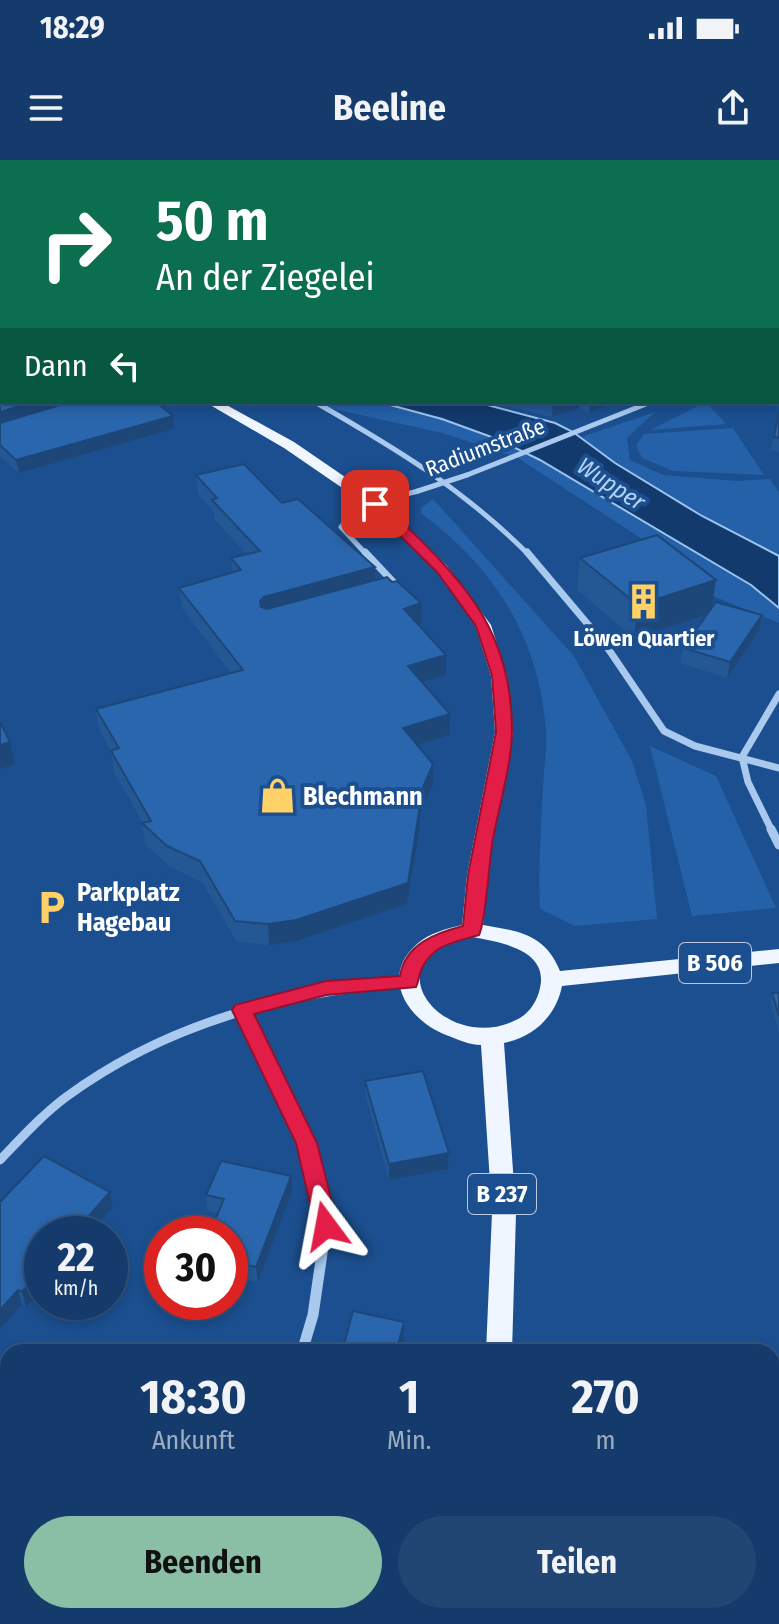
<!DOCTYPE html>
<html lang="de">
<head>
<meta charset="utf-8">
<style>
	body { margin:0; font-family:"Fira Sans Condensed",sans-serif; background:#214673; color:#f1f3f6; height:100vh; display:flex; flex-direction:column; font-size:30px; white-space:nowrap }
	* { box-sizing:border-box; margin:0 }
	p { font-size:26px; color:#9dadc1 }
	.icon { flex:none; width:44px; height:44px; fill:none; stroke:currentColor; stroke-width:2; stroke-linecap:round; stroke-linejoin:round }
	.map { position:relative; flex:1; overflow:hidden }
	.side { position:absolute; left:0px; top:1184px; width:780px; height:280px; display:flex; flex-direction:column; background:#143b6b; border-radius:24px 24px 0 0; box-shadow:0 4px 12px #0003,0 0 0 2px #33557e }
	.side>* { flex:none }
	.top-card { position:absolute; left:0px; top:0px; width:780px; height:244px; box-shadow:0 4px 12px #0003,0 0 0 2px #33557e; background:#0b6e4f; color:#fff; overflow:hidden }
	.speed { position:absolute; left:24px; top:1056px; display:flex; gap:16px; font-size:40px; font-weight:700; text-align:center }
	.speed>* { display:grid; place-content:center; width:104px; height:104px; border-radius:50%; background:#143b6b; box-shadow:0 4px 12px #0003,0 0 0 2px #33557e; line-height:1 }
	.speed small { font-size:20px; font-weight:400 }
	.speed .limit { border:12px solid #d22; background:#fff; color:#111 }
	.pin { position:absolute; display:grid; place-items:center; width:68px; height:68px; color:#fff; margin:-34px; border-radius:16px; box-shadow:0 4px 12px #0006 }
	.me { position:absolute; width:88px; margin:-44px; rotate:347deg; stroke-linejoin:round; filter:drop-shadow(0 0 6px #0008) }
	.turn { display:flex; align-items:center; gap:28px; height:168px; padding:0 24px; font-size:36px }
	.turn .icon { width:104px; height:104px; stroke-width:2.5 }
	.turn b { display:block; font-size:56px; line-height:68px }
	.then { display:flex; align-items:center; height:76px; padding:0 24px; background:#0003; gap:16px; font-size:30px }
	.eta { display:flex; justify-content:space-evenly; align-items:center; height:136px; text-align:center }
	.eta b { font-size:48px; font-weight:700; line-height:56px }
	.cta { display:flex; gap:16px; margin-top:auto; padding:16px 24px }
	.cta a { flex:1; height:92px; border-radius:48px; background:#8abfa5; color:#111; font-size:32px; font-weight:700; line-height:92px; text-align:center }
	.cta a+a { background:#214673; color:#f1f3f6 }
	.status { display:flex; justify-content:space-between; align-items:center; height:56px; padding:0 40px; background:#143b6b; direction:ltr }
	.status svg { height:22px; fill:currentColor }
	header { display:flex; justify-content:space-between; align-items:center; height:104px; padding:0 24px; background:#143b6b; font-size:36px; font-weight:700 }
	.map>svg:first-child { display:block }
	.green { fill:#2461a8 }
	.water { fill:#123a6d; stroke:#9cc4f0; stroke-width:2 }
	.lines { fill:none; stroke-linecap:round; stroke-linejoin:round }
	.street-far3 { stroke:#a9c9ee; stroke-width:5 }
	.street-far2 { stroke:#a9c9ee; stroke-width:7 }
	.street-far1 { stroke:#a9c9ee; stroke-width:9 }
	.street { stroke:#a9c9ee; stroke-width:11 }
	.secondary { fill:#d6e6fa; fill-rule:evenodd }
	.primary { fill:#f0f6ff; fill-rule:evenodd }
	.street-bridge { stroke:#a9c9ee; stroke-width:5 }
	.wall { fill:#245895 }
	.shaded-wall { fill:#1d4779 }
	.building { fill:#2a66ad; stroke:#1d4779; stroke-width:2 }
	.route { fill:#e11d48; stroke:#92132f; stroke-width:2 }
	.labels { text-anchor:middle; stroke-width:8; stroke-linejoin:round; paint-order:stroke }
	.far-street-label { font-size:22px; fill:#fff; stroke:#1b4f8f }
	.far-poi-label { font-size:22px; font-weight:bold; fill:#fff; stroke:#1b4f8f }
	.far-water-label { font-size:24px; font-style:italic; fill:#b5d3f5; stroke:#1b4f8f }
	.shield { fill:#1b4f8f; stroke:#bbcadd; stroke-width:2 }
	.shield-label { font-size:24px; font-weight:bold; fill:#fff }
	.poi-label { font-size:26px; font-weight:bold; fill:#fff; stroke:#1b4f8f; text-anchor:start }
</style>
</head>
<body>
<div class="status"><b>18:29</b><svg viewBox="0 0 49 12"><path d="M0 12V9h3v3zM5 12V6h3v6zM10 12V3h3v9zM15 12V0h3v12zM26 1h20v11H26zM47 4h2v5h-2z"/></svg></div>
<header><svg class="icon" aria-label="menu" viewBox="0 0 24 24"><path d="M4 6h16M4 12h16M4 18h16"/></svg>Beeline<svg class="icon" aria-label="share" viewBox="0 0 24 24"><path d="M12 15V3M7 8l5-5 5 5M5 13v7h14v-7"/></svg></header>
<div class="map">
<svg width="779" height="1464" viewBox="0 0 779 1464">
	<rect width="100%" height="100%" fill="#1b4f8f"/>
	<path class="green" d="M316 242H379L442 259 497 279 540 300 751 425 779 448V463L703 432 656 388 516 297 442 273 329 248Z
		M706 242 726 264 650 270Z
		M655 252 627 278 630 300 663 315 737 321 770 319 779 332V396L702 356 615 303 582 277Z
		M733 268 764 315 673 311 642 298 636 285 644 274Z
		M433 339 574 496 632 601 646 645 657 759 575 766 540 749C538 708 541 667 543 626 544 608 547 589 546 571 539 478 495 408 422 354L421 348Z
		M650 586 716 616 776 748 692 756Z"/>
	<path class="water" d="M379 242H476L555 263 573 272 615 303 702 356 779 396V448L751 425 540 300 497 279 442 259Z"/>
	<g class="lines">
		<path class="street-far3" d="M315 242C395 288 462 328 528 394
			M467 315 651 242
			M366 394 341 367C360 343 390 339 418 331"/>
		<path class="street-far2" d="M365 392 398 427 394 428
			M527 392 607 487 664 571 695 586 779 608
			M772 671 748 622 742 597 779 534"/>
		<path class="street-far1" d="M771 669 779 685
			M242 850 307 983 316 1022
			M0 1000C21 978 42 955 66 937 167 863 285 832 408 822"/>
		<path class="street" d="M302 1192 313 1155 326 1066 315 1020
			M196 1464 200 1456"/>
		<path class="secondary" d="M778 50H779V54H778Z"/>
		<path class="primary" d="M0 161 2 162V170L0 169Z
			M205 242H221L294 282 380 341 447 406 491 465 507 516 513 572 487 715 483 765C518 771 545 774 560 811L779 789V803L562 826C556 856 534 877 504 883L516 1053 512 1192H486L492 1053 481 885C469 885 457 879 446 875 408 860 379 817 417 784 429 773 446 769 462 765L467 715 495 572 491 516 475 465 437 412 370 347 284 288ZM472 777C499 782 549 789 540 828 537 842 529 854 516 860 444 896 365 797 472 777Z
			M434 1456H464L462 1464H432Z"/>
		<path class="street-bridge" d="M418 331 467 315"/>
	</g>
	<path class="wall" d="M0 0H779V46L778 2H2V25H0Z
		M0 229 2 242H156L173 256 174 269 19 313 1 297H0Z
		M490 242H615L589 253 579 248 552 257Z
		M779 251V292L771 290Z
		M196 315 282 343 375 407V420L421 443V463L418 464 446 515 422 522 450 554V575L417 585 433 604V625L420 654V666L407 744 297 781 269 785 237 782 202 722 170 707 145 684 142 663H143L114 612 111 591 99 569 96 549 231 513 182 448 179 428 233 413 231 398 246 394 214 359V352L198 334Z
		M580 398 712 448 759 470 727 518 680 503 683 488 707 454 634 478 577 430Z
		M772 833H779V873L770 841Z
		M365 921 449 993 448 1009 389 1020 366 937Z
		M110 1032 113 1047 90 1074H42V1129L26 1147 22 1144 0 1170V1042Z
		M292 1032 258 1122 230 1116V1074L218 1053 208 1051 206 1035Z"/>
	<path class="shaded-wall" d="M33 242H69V245L0 265V252Z
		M553 242H579V248L552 257Z
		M590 242H615L589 253Z
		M173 256 174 269 19 313 16 300Z
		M375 407V427L261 461 260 441 264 437Z
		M716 420 711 453 634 478 638 445Z
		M421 443V463L404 469V449Z
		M762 455 759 470 727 518 730 502Z
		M446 495V515L408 526V506Z
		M450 554V575L403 589V568Z
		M10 582 15 604 0 609V585Z
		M433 604V625L420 654V666L407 744 297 781 269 785 268 764 417 641Z
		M449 993 448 1009 389 1020V1004Z
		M291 1016 292 1032 258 1122 256 1107Z
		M110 1032 113 1047 90 1074H73Z
		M42 1109V1129L26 1147 22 1132Z
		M18 1130 22 1144 0 1170V1150Z
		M404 1162V1177L400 1192H396Z"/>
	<path class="building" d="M0 0H224L223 2H2V12H0Z
		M257 0H766L776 2H263Z
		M778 2 779 3V32L778 31Z
		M778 62H779V149H778Z
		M2 228V242H33L0 252V229Z
		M70 242H156L173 256 16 300 0 285V263Z
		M779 251V278L774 277Z
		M244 304 282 343 298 339 375 407 264 437 260 441 261 447 267 449 387 417 392 422 397 421 421 443 404 449 446 495 408 506 450 554 403 568 433 604 417 641 420 645 408 723 296 760 268 764 235 761 200 701 167 686 142 663 151 661 111 591 119 588 96 549 243 510 179 428 241 410 231 398 260 391 212 340 217 338 196 315Z
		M657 375 716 420 638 445 580 398Z
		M716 442 762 455 730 502 683 488Z
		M0 562 10 582 0 585Z
		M772 833H779V856Z
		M423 911 449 993 389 1004 365 921Z
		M44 996 110 1032 73 1074H42V1109L22 1132 18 1130 0 1150V1042Z
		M221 1001 291 1016 256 1107 230 1101V1074H209L224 1039 206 1035Z
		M353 1151 404 1162 396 1192H342Z
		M240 1456H318L315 1464H236Z"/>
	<path class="route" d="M371 341H380C453 411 512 461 512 570 512 604 499 646 493 679 489 700 486 762 479 775 455 782 434 784 422 808 419 814 419 821 416 827L326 835 254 854 317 983 338 1066 334 1073 326 1075 318 1073 315 1066 296 983 232 850 235 845 326 821 400 816C405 784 436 773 463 766L468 715 496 572 492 516 476 466 437 412 371 347Z"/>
	<defs>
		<symbol id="building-bare" viewBox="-9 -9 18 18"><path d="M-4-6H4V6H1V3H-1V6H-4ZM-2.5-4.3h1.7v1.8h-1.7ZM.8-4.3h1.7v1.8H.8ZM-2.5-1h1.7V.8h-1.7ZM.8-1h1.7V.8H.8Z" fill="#ffd166" stroke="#1b4f8f" stroke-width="2.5" paint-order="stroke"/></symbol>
		<symbol id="shop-bare" viewBox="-9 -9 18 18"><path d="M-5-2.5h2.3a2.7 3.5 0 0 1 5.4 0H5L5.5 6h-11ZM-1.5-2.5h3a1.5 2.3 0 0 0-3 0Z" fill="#ffd166" stroke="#1b4f8f" stroke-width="2.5" paint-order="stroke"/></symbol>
		<symbol id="parking-bare" viewBox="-9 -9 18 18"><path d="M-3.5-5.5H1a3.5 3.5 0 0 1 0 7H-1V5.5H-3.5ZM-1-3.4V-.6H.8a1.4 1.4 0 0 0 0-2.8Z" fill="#ffd166" stroke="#1b4f8f" stroke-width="2.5" paint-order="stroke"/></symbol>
	</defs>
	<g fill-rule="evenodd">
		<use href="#building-bare" x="618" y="416" width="51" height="51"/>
		<use href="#shop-bare" x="252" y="610" width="51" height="51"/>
		<use href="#parking-bare" x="26" y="722" width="51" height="51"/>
	</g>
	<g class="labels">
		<g class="far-street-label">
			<text transform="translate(485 287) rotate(-21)" y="8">Radiumstraße</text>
		</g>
		<g class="far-poi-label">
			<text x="644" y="486">Löwen Quartier</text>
		</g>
		<g class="far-water-label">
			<text transform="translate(611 324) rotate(33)" y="8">Wupper</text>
		</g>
		<g class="shield">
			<rect x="679" y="783" width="72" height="40" rx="6"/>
			<rect x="468" y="1014" width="68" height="40" rx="6"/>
		</g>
		<g class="shield-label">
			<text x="715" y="811">B 506</text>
			<text x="502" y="1042">B 237</text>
		</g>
		<g class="poi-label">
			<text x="303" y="645">Blechmann</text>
			<text x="77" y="741">Parkplatz<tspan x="77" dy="30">Hagebau</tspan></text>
		</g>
	</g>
</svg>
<div class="speed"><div>22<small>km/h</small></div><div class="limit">30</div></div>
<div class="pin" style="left:375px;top:344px;background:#d93025"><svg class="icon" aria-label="arrive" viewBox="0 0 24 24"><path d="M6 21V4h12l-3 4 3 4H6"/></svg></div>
<svg class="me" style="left:326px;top:1066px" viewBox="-20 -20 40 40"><path d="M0-17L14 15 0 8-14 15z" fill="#e11d48" stroke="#fff" stroke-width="4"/></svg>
<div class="top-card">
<div class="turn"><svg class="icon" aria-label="right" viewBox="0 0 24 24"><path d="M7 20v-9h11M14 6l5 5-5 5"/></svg><div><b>50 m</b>An der Ziegelei</div></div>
<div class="then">Dann<svg class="icon" aria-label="left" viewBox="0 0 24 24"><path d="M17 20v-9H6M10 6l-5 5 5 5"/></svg></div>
</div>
<section class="side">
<div class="eta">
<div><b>18:30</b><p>Ankunft</p></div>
<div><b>1</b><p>Min.</p></div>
<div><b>270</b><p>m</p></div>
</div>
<div class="cta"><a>Beenden</a><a>Teilen</a></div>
</section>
</div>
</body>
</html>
